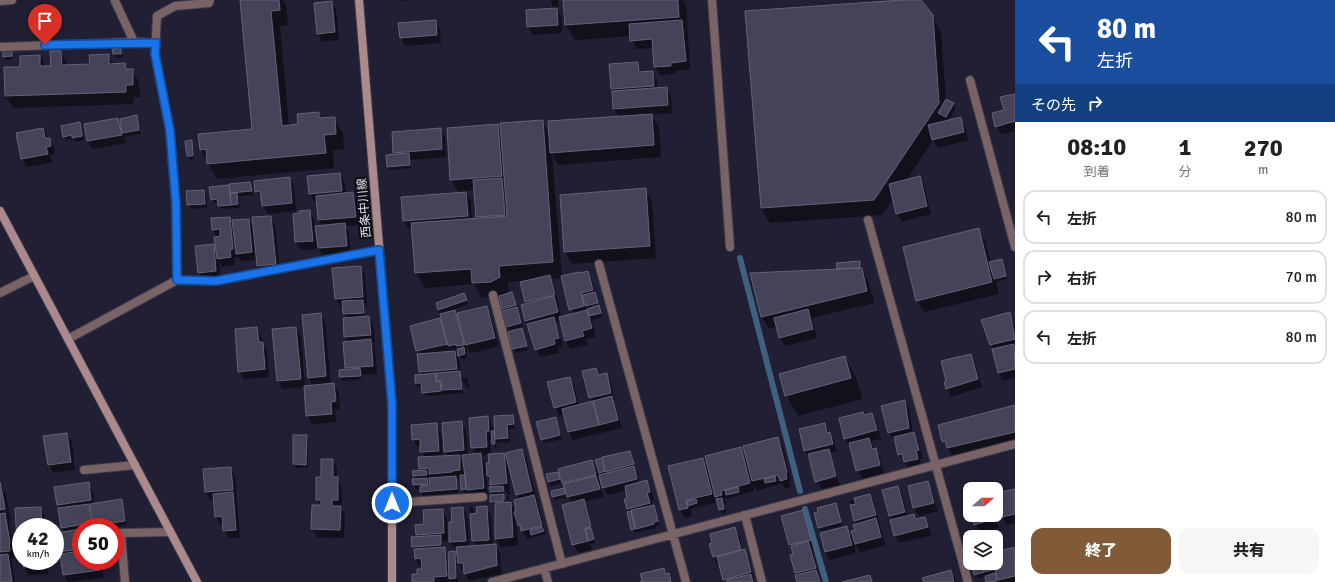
<!DOCTYPE html>
<html lang="ja">
<head>
<meta charset="utf-8">
<style>
	body { margin:0; font-family:Signika,"Noto Sans JP",sans-serif; background:#f6f6f6; color:#202124; height:100vh; display:flex; flex-direction:column; font-size:15px; white-space:nowrap }
	* { box-sizing:border-box; margin:0 }
	p { font-size:13px; color:#757577 }
	.icon { flex:none; width:22px; height:22px; fill:none; stroke:currentColor; stroke-width:2; stroke-linecap:round; stroke-linejoin:round }
	.map { position:relative; flex:1; overflow:hidden }
	.panel { display:flex; flex-direction:column; background:#fff; width:320px }
	.panel>* { flex:none }
	.hud { background:#1a4fa0; color:#fff; overflow:hidden }
	.needle { width:26px; rotate:70deg }
	.controls { position:absolute; left:963px; top:482px; display:grid; gap:8px }
	.controls a { display:grid; place-items:center; width:40px; height:40px; border-radius:8px; background:#fff; box-shadow:0 2px 10px #0003; font-size:20px }
	.speed { position:absolute; left:12px; top:518px; display:flex; gap:8px; font-size:20px; font-weight:700; text-align:center }
	.speed>* { display:grid; place-content:center; width:52px; height:52px; border-radius:50%; background:#fff; box-shadow:0 2px 10px #0003; line-height:1 }
	.speed small { font-size:10px; font-weight:400 }
	.speed .limit { border:6px solid #d22; background:#fff; color:#111 }
	.pin { position:absolute; display:grid; place-items:center; width:34px; height:34px; color:#fff; margin:-41px -17px; border-radius:50% 50% 50% 0; rotate:-45deg; box-shadow:0 0 4px #0007 }
	.pin .icon { rotate:45deg }
	.me { position:absolute; width:44px; margin:-22px; rotate:0deg; stroke-linejoin:round; filter:drop-shadow(0 0 3px #0008) }
	.turn { display:flex; align-items:center; gap:14px; height:84px; padding:0 16px; font-size:18px }
	.turn .icon { width:52px; height:52px; stroke-width:2.5 }
	.turn b { display:block; font-size:28px; line-height:34px }
	.then { display:flex; align-items:center; height:38px; padding:0 16px; background:#0003; gap:8px; font-size:15px }
	.eta { display:flex; justify-content:space-evenly; align-items:center; height:68px; text-align:center }
	.eta b { font-size:24px; font-weight:800; line-height:28px }
	.button { display:flex; gap:8px; margin-top:auto; padding:8px 16px }
	.button a { flex:1; height:46px; border-radius:12px; background:#825a37; color:#fff; font-size:16px; font-weight:800; line-height:46px; text-align:center }
	.button a+a { background:#f6f6f6; color:#202124 }
	ul { padding:0; list-style:none }
	li { display:flex; align-items:center; gap:12px; height:54px; margin:0 8px 6px; padding:0 8px; border:2px solid #e0e0e0; border-radius:12px }
	li div { flex:1 }
	li b { display:block; font-size:15px }
	li em { font-style:normal }
	main { display:flex; flex:1; min-height:0 }
	.map>svg:first-child { display:block }
	.shadow { fill:#0007; fill-rule:evenodd }
	.lines { fill:none; stroke-linecap:round; stroke-linejoin:round }
	.stream { stroke:#3f6180; stroke-width:6 }
	.building { fill:#444359; stroke:#63627a }
	.lane-casing { stroke:#3b3a4e; stroke-width:10 }
	.street-casing { stroke:#3b3a4e; stroke-width:10 }
	.secondary-casing { stroke:#3b3a4e; stroke-width:10 }
	.lane { stroke:#7a6365; stroke-width:8 }
	.street { stroke:#7a6365; stroke-width:8 }
	.secondary { stroke:#ac898b; stroke-width:8 }
	.route-casing { stroke:#114b97; stroke-width:10 }
	.route { stroke:#1a73e8; stroke-width:7 }
	.labels { text-anchor:middle; stroke-width:4; stroke-linejoin:round; paint-order:stroke }
	.street-label { font-size:12px; fill:#e3e3f1; stroke:#0b0a13 }
</style>
</head>
<body>
<main>
<div class="map">
<svg width="1015" height="582" viewBox="0 0 1015 582">
	<rect width="100%" height="100%" fill="#201f33"/>
	<path class="shadow" d="M241 0H283L286 6 288 25 280 26 289 126 300 125 318 113 322 119 334 118 343 134 344 149 333 150 334 168 217 179 208 164 201 150 253 130Z
		M397 0H416L398 1Z
		M551 0H558V9H557L561 17 562 33 533 35 528 27 527 11 553 9Z
		M564 0H683L686 5 690 69 675 71V74L660 75 655 67 654 48 636 49 631 36 575 40 566 25Z
		M916 0H919L932 16 941 32 946 100 953 104 956 108 947 122 960 119 965 127 968 140 938 148 933 140 906 181 919 178 924 186 931 214 902 222 897 213 893 199 882 215 770 223 761 208Z
		M331 2 336 10 339 40 322 42 318 33Z
		M435 21 440 29 441 43 405 46 401 38Z
		M120 49 123 58H116L114 54Z
		M11 51 13 53H11V60H6L4 56Z
		M61 52 68 66 91 65 108 55 113 65 125 64 128 70H132L139 82 140 97H133V104L13 108 6 96 21 68 40 56 46 67H52Z
		M637 63 642 73 652 72 657 81V89L666 88 671 96 672 113 651 114 659 127 661 157 558 165 552 154 562 277 588 273 592 281 602 317 592 320 596 337 586 339 588 345 570 349 566 341 561 321 556 322 563 346 558 348 559 353 540 357 536 349 526 320V302L529 280 508 282 509 294 512 293 514 297 523 327 520 328 528 350 515 353 509 333 520 330V328L509 330 500 297 482 298 474 284 425 288 416 273 413 229H409L404 221 466 193 471 201 472 220 478 219 475 190 458 192 451 179 498 125 502 132 542 121 550 135 619 117 614 109V92L612 88ZM562 278 573 314 561 317 554 284 551 279Z
		M1015 95V131L1001 134 996 126Z
		M136 116 141 134 124 137 126 143 93 149 88 141 86 125 118 119 122 126Z
		M79 124 84 140 76 142 74 139 67 140 64 137Z
		M43 129 54 147 55 154 50 155 52 162 27 167 22 158Z
		M440 129 445 138 446 157 410 160 411 168 390 170 388 166 396 155 394 153Z
		M191 141 193 145 194 159 190 160 188 156Z
		M340 174 345 183 346 194 353 193 357 202 360 225 345 226 349 232 351 254 323 256 317 245V249L301 250 296 242 309 211 314 219 315 227 322 226 319 220 317 201 314 202 310 193Z
		M289 178 294 186 296 211 268 214 263 206 262 199 256 191Z
		M250 183 253 195 239 196 240 208 221 209 219 203H214L212 199 210 188Z
		M645 189 652 202 656 258 572 264 565 252 561 196Z
		M203 191 206 195 207 208 190 209 187 192Z
		M270 217 275 225 280 272 262 274 258 266 257 260 241 261 239 257 234 258 235 265 222 267 219 260 221 279 203 281 198 273 213 246 217 252V238L213 229 229 218 234 225 249 220 254 229Z
		M978 229 985 241 991 263 1001 260 1003 264 1007 279 996 282 999 294 924 312 917 300Z
		M859 262 868 281 874 303 812 318 817 338 785 346 780 338 777 327 769 329 762 317 839 270 838 268Z
		M360 267 365 275 367 305H364L365 317H368L373 325 375 343H372L375 348 377 374 362 375V379L343 381 341 378 351 377 346 368 349 342 345 336 347 319 343 307H341L336 299 333 269Z
		M466 298 468 304 448 312V313L454 311 458 318 486 307 491 315 499 346 471 353 466 346 467 358 461 359 458 352 455 353 459 360 462 378 467 377 470 388H467L462 380 463 393 425 396 423 386 418 387 416 383 422 375 420 371 419 355 411 326 440 319 444 325 437 304ZM450 346 453 352H451Z
		M320 314 325 322 331 385 334 384 339 393 340 409 335 410 336 422 312 424 307 415 305 387 282 389 278 380 296 328 301 336 305 387 313 386 309 378Z
		M1009 314 1015 327V378L1003 381 999 373 994 350 991 344Z
		M257 328 267 351 269 377 244 379 239 371Z
		M971 355 975 363 982 387 951 397 947 388Z
		M845 357 856 377 862 399 798 416 786 395Z
		M596 369 600 376 606 374 611 382 615 401H614L622 428 573 440 569 432 564 414 559 416 555 407 569 378 574 386 579 406 593 402 590 398Z
		M905 401 909 409 913 433 918 441 923 458 920 459 922 467 910 470 899 455 896 441H894L889 433 882 407Z
		M1015 406V445L955 460 943 441Z
		M872 414 876 422 881 439 870 441 880 457 884 473 862 479 857 470 851 446H849L845 438 864 416Z
		M512 416 515 428 509 429 510 442 496 443 497 448H495L493 439 490 440 491 455 504 454 508 461 521 450 526 458 546 534 527 539 516 518 518 545 501 547 496 539V505H493L491 501 493 496 491 492 493 488 486 473 488 496 472 498 467 489 468 493H464L462 489 461 478 456 479 458 493 423 496 421 489H416L414 485 413 480H416L414 472 421 471 420 469 425 458 421 447H417L413 439 436 424 441 433 443 457 448 456 445 451 461 422 466 430 468 455H476L472 448 470 419 488 417 492 426 493 432H496ZM489 455 490 464H486L482 456ZM461 459H464V465ZM509 468 519 499 518 512H515L508 495 506 496 507 498 510 503H506L503 495H505V490L508 495H510ZM428 477H431L433 479 431 487 427 479Z
		M555 419 562 439 544 443 542 440Z
		M824 424 834 441 837 452 830 453 840 485 821 489 805 451Z
		M67 434 72 442 75 470 53 473 49 464Z
		M294 436H306L308 440V468H296L294 464Z
		M778 438 783 446 791 481H789L791 487 785 488 782 483 757 491 753 483 754 491 725 499 726 503 724 504 726 513 722 514 717 502 690 509 692 516 685 518 680 510 669 467 703 459 709 469 740 448 747 460ZM714 493 718 500H715Z
		M630 452 640 483 647 481 651 489 654 500 651 501 655 510 659 525 655 526 656 528 634 533 628 509 626 491 608 495 603 487 596 460Z
		M332 460 337 468V478L342 487V508H341L345 515 344 538 317 537 312 529 313 506H321L317 499 322 478Z
		M592 462 597 470 604 497 584 502 588 509 595 543 590 544 592 549 578 553 573 544 572 503 568 497 555 500 553 497 564 489 566 493 565 488 562 483 551 486 547 475 558 473 561 478Z
		M231 468 235 476 237 498H235L237 502 240 538H229L224 530V525H220L216 517 214 499 210 500 206 492Z
		M0 475 1 486 6 494 11 521H9L14 551V559H10L12 563 15 582H0ZM0 488 3 491 7 514H5Z
		M927 482 932 491 938 511 919 516 914 508 909 487Z
		M88 484 93 492 94 504 122 501 127 525 112 527H81V561H102L104 578 68 582 64 575 62 556 59 552 65 533 62 527 61 509 58 504Z
		M898 487 902 495 908 516 914 515 916 520 925 518 932 535 899 543 895 535 892 521 890 516Z
		M1015 490V523L1007 525 1003 517 997 494Z
		M870 495 874 503 885 545 860 552 853 539 856 553 830 560 825 552 846 527 854 539 857 524 850 500H853L856 506Z
		M970 497V506L968 498Z
		M835 504 842 526 821 531 819 527Z
		M470 506 474 510 475 515 486 508 491 516 493 545H495L500 553 501 564 467 572V574L501 566V574L469 581 456 559 458 582H413L423 570V567H420L416 559 413 547 418 538 417 535 442 510 447 518 448 541 442 542 443 548 447 553 454 552 458 560V550H455L450 542 453 523 463 508 467 516 470 547 476 546 473 541Z
		M41 508 45 517 46 527H21V552L18 542 16 509Z
		M802 511 807 519 815 548 812 549 821 582H798L792 556 794 555 793 551 790 545 782 517Z
		M972 515H995L998 528 980 533Z
		M734 528 739 536 743 551 749 559 755 582H726L720 564 718 565 713 557Z
		M1015 548V582H1000L997 573 994 574 998 582H987L986 576 977 578 972 563H996V553Z
		M23 561H47L48 574 28 575 24 566Z
		M951 572 957 582H925Z"/>
	<g class="lines">
		<path class="stream" d="M740 258 800 491
			M805 509 826 582"/>
	</g>
	<path class="building" d="M240 0H279L280 10 271 11 282 126 298 124 297 114 319 112V118L335 117 336 134 324 135 326 153 207 164 206 149 200 150 198 134 252 129Z
		M563 0H678L679 17 565 25Z
		M902 0H921L933 15 939 103 874 200 761 208 745 11Z
		M332 1 335 32 317 34 314 3Z
		M557 8 558 25 527 27 526 10Z
		M436 20 437 35 400 38 398 23Z
		M682 20 686 61 671 63V66L654 67 652 39 630 41 629 24Z
		M121 48V54H113L112 49Z
		M3 50H12V56L3 57Z
		M50 51H61L62 65 90 64 89 55 109 54V64L125 63 126 69H133V85H126V92L5 96 4 67H20V56L40 55V66H51Z
		M638 62 639 72 653 71 654 86 611 89 609 64Z
		M667 87 668 105 613 109 612 91Z
		M1015 94V121L995 127 992 113 1004 110 1000 97Z
		M946 99 954 103 946 117 938 113Z
		M652 114 654 145 550 153 548 121Z
		M137 115 139 130 122 133 120 119Z
		M961 117 964 132 932 140 928 125Z
		M118 118 122 135 87 141 84 124Z
		M543 120 553 262 499 266 500 277 491 282 472 283 471 269 415 273 411 223 507 216 500 123Z
		M80 122 82 136 72 138V135L63 137 61 126Z
		M498 124 502 176 450 180 447 128Z
		M43 128 45 138H50L51 146 46 147 48 154 21 159 16 133Z
		M441 128 442 149 393 153 392 132Z
		M192 140 193 156H187L185 141Z
		M409 153 410 165 387 167 386 155Z
		M340 173 342 191 309 194 307 176Z
		M920 176 927 206 896 214 889 184Z
		M290 177 292 203 262 206 260 191 255 192 254 181Z
		M502 178 505 215 476 217 473 180Z
		M250 182 252 191 230 193 229 184Z
		M229 185 231 205 218 206 217 199 211 200 209 187Z
		M646 188 650 246 564 252 560 195Z
		M204 190 205 204 187 205 186 191Z
		M353 192 356 217 318 220 316 196Z
		M466 192 468 216 403 221 401 197Z
		M230 193H237L238 204 231 205Z
		M310 210 313 241 295 242 293 214 299 213V211Z
		M271 216 276 264 257 266 252 217Z
		M230 217 233 249 230 250 231 257 217 259 214 237 220 236V229L212 230 211 218Z
		M249 219 252 252 236 254 232 220Z
		M345 223 347 246 318 248 315 226Z
		M979 228 992 282 916 301 903 247Z
		M214 244 216 271 198 273 195 246Z
		M1002 259 1006 276 994 279 989 262Z
		M860 261V268L837 269 836 263Z
		M361 266 363 297 335 299 332 268Z
		M862 268 867 291 761 317 750 273Z
		M588 271 593 290 581 293 584 306 569 310 561 276 579 272 580 273Z
		M550 275 555 295 525 302 520 282Z
		M512 292 516 305 502 309 499 296Z
		M595 292 598 303 585 306 582 295Z
		M464 293 467 300 438 310 436 303Z
		M554 296 558 312 525 321 521 305Z
		M363 300 364 313 343 314 342 301Z
		M599 305 601 313 589 316 587 309Z
		M487 306 495 338 465 345 457 313Z
		M517 307 521 323 506 327 502 311Z
		M808 309 813 329 779 338 774 318Z
		M455 310 464 345 456 346V344L448 346 440 314Z
		M587 310 592 328 582 331 584 336 565 341 559 317Z
		M1010 312 1015 339 990 345 981 320Z
		M321 313 326 376 308 378 302 315Z
		M369 316 371 335 344 337 343 318Z
		M554 317 559 338 554 339 555 344 535 350 527 324Z
		M440 318 447 344 416 351 410 326Z
		M257 327 259 342H263L265 369 238 372 235 329Z
		M296 327 301 379 277 381 272 329Z
		M522 328 527 346 512 349 508 332Z
		M371 339 373 366 345 368 343 342Z
		M1014 344 1015 369 998 373 992 349Z
		M464 347 465 354 458 356 457 349Z
		M455 351 457 369 419 372 417 354Z
		M971 354 978 379 946 389 944 382 946 381 941 361Z
		M845 356 851 378 785 396 779 374Z
		M360 368 361 376 339 377V370Z
		M596 368 598 375 607 373 611 393 589 398 582 371Z
		M460 371 462 389 442 390 441 381H436V373Z
		M436 373V382L440 381 441 391 422 393 421 383H415V375Z
		M570 377 576 402 554 408 547 382Z
		M334 383 336 401 331 402 332 414 306 416 304 386Z
		M612 396 618 420 599 425 593 401Z
		M905 400 909 428 888 433 881 406Z
		M593 401 599 425 568 432 562 409Z
		M1015 405V432L947 448 945 441 942 442 938 425Z
		M863 412 864 415 872 413 877 430 844 439 839 418Z
		M513 415 514 424 507 425 508 438 495 439 494 416Z
		M488 416 489 431 486 432 487 447 471 448 469 418Z
		M556 417 560 435 541 440 536 422Z
		M462 421 464 450 444 452 442 423Z
		M437 423 439 451 420 452V439L412 440 411 425Z
		M825 423 827 433 830 432 833 444 804 451 799 429Z
		M491 431H494L495 444H492Z
		M914 432 919 450 916 451 918 459 904 462 902 454 898 455 894 437Z
		M67 433 71 462 48 465 43 436Z
		M293 435H307L306 465 293 464Z
		M778 437 787 472 786 473 787 479 780 481 778 475 752 481 743 446Z
		M869 438 872 449 876 448 880 465 856 471 849 443Z
		M741 447 750 483 721 491 722 495 715 497 705 456Z
		M522 449 532 491 516 495 505 453Z
		M829 449 836 476 815 482 808 454Z
		M630 451 634 464 605 472 602 457Z
		M481 453 484 488 467 490 462 455Z
		M504 453 507 483 490 485V476H487L486 463H489L488 454Z
		M460 455V470L452 471V472L429 474V468L419 469 418 457Z
		M602 458 605 471 599 473 595 460Z
		M703 458 712 494 686 500 688 508 679 510 668 466Z
		M321 459H333V477H338V500H332V506H341L340 530 311 529 312 505H321V500H316V477H321Z
		M592 460 596 475 562 483 558 469Z
		M634 466 637 479 602 488 599 475Z
		M231 467 233 490 205 492 203 469Z
		M426 470 427 475 413 476 412 471Z
		M558 472 560 479 548 482 546 474Z
		M460 475H465L466 489 461 490Z
		M456 476 457 489 420 492V486L430 485 429 478Z
		M596 476 600 489 567 497 563 484Z
		M775 476 776 481 765 483 764 479Z
		M427 478 428 484 413 485 412 479Z
		M647 480 650 492 647 493 650 503 627 509 624 499H627L625 486Z
		M928 481 934 503 913 508 908 486Z
		M0 482 5 509 0 510Z
		M89 482 91 500 57 505 54 487Z
		M503 486 504 491 490 492 489 487Z
		M898 486 905 512 889 516 882 490Z
		M738 487 739 492 726 495 725 490Z
		M564 488 565 494 552 497 551 491Z
		M1015 489V514L1002 517 996 493Z
		M233 492 236 530 223 531 222 516 215 517 213 494Z
		M504 494V501L490 502V495Z
		M870 494 876 515 854 521 850 505 856 504 854 498Z
		M534 495 542 526 521 531 520 525H518L514 512 516 511 514 500Z
		M722 498 724 509 719 510 716 499Z
		M122 499 125 521 93 526 90 504Z
		M584 499 591 527 585 528 588 541 572 545 562 505Z
		M696 499 697 503 688 506 687 501Z
		M511 502 513 537 495 539V503Z
		M836 503 841 522 818 528 814 513 818 512 817 508Z
		M89 504 91 523 61 528 58 508Z
		M654 505 658 521 654 522V524L636 529 631 510Z
		M487 506 489 540 472 541 470 514 477 513 476 507Z
		M41 507 42 527H21V550H19L18 542 17 543 15 508Z
		M463 507 466 541 449 542V522H452L451 508Z
		M443 509 444 533 416 535 415 525 424 524 423 510Z
		M803 510 811 540 789 545 781 516Z
		M631 511 635 529 631 530 627 512Z
		M5 513 10 543H9L10 551 0 552V514Z
		M914 514 915 519 925 517 928 527 894 536 890 520Z
		M971 515H993L994 519 974 525Z
		M876 518 881 537 855 544 851 531 855 530 853 525Z
		M847 526 852 545 825 552 820 533Z
		M542 527 544 531 531 535 530 530Z
		M735 527 741 550 713 557 709 544 712 543 710 534Z
		M591 528 594 539 588 541 585 529Z
		M81 529V549L58 552 56 533Z
		M441 535V545L412 547 411 537Z
		M808 541 816 568 795 573 790 555 793 554 791 546Z
		M496 544 497 565 464 574 463 563H458L456 547Z
		M445 547 447 576 434 577V582H412V574H417V569H422L421 558 415 559 414 549Z
		M1015 547V576L998 580 993 563H996V552Z
		M745 549 751 572 723 580 717 557Z
		M81 551V561H99L100 570 63 575 60 554Z
		M455 551 456 578 449 579 448 552Z
		M8 554 12 582H0V555Z
		M22 561H44V566L23 567Z
		M971 563H981L984 572 974 575Z
		M982 563H992L994 570 984 572Z
		M664 568 665 574 669 573 671 582H640L642 580 640 574Z
		M816 570 820 582H797L795 575Z
		M951 570 954 582H924L922 578Z
		M995 573 997 581 986 582 985 576Z
		M751 574 753 582H727L726 580Z
		M870 575 872 582H842Z"/>
	<g class="lines">
		<defs>
			<path id="lane" d="M0 47 134 42
				M84 470 135 465
				M392 503 483 497
				M745 515 762 582
				M125 582 121 533 170 532"/>
			<path id="street" d="M712 0 730 247
				M0 1 12 0
				M115 1 134 42 156 43
				M970 80 1015 247
				M868 220 968 582
				M599 264 686 582
				M177 280 176 204 170 131 155 54 157 16 175 6 209 3 210 0
				M0 293 34 276
				M493 295 562 564
				M68 339 177 280 216 281 379 250
				M544 568 548 582
				M492 582 1015 444"/>
			<path id="secondary" d="M359 0 392 404V582
				M0 211 197 582"/>
		</defs>
		<use href="#lane" class="lane-casing"/>
		<use href="#street" class="street-casing"/>
		<use href="#secondary" class="secondary-casing"/>
		<use href="#lane" class="lane"/>
		<use href="#street" class="street"/>
		<use href="#secondary" class="secondary"/>
	</g>
	<g class="lines">
		<defs>
			<path id="route" d="M45 45 156 43 155 54 170 131 176 204 177 280 216 281 379 250 392 404V503"/>
		</defs>
		<use href="#route" class="route-casing"/>
		<use href="#route" class="route"/>
	</g>
	<g class="labels">
		<g class="street-label">
			<text transform="translate(364 208) rotate(-95)" y="4">西条中川線</text>
		</g>
	</g>
</svg>
<div class="controls">
<a><svg class="needle" viewBox="-14 -14 28 28"><path d="M0-13l5 13h-10z" fill="#e53935"/><path d="M0 13l5-13h-10z" fill="#757577"/></svg></a>
<a><svg class="icon" aria-label="layers" viewBox="0 0 24 24"><path d="M12 4l9 5-9 5-9-5zM3 14l9 5 9-5"/></svg></a>
</div>
<div class="speed"><div>42<small>km/h</small></div><div class="limit">50</div></div>
<div class="pin" style="left:45px;top:45px;background:#d93025"><svg class="icon" aria-label="arrive" viewBox="0 0 24 24"><path d="M6 21V4h12l-3 4 3 4H6"/></svg></div>
<svg class="me" style="left:392px;top:503px" viewBox="-20 -20 40 40"><circle r="17" fill="#1a73e8" stroke="#fff" stroke-width="3"/><path d="M0-11L8 9 0 5-8 9z" fill="#fff"/></svg>
</div>
<section class="panel">
<div class="hud">
<div class="turn"><svg class="icon" aria-label="left" viewBox="0 0 24 24"><path d="M17 20v-9H6M10 6l-5 5 5 5"/></svg><div><b>80 m</b>左折</div></div>
<div class="then">その先<svg class="icon" aria-label="right" viewBox="0 0 24 24"><path d="M7 20v-9h11M14 6l5 5-5 5"/></svg></div>
</div>
<div class="eta">
<div><b>08:10</b><p>到着</p></div>
<div><b>1</b><p>分</p></div>
<div><b>270</b><p>m</p></div>
</div>
<ul>
<li><svg class="icon" aria-label="left" viewBox="0 0 24 24"><path d="M17 20v-9H6M10 6l-5 5 5 5"/></svg><div><b>左折</b></div><em>80 m</em></li>
<li><svg class="icon" aria-label="right" viewBox="0 0 24 24"><path d="M7 20v-9h11M14 6l5 5-5 5"/></svg><div><b>右折</b></div><em>70 m</em></li>
<li><svg class="icon" aria-label="left" viewBox="0 0 24 24"><path d="M17 20v-9H6M10 6l-5 5 5 5"/></svg><div><b>左折</b></div><em>80 m</em></li>
</ul>
<div class="button"><a>終了</a><a>共有</a></div>
</section>
</main>
</body>
</html>
